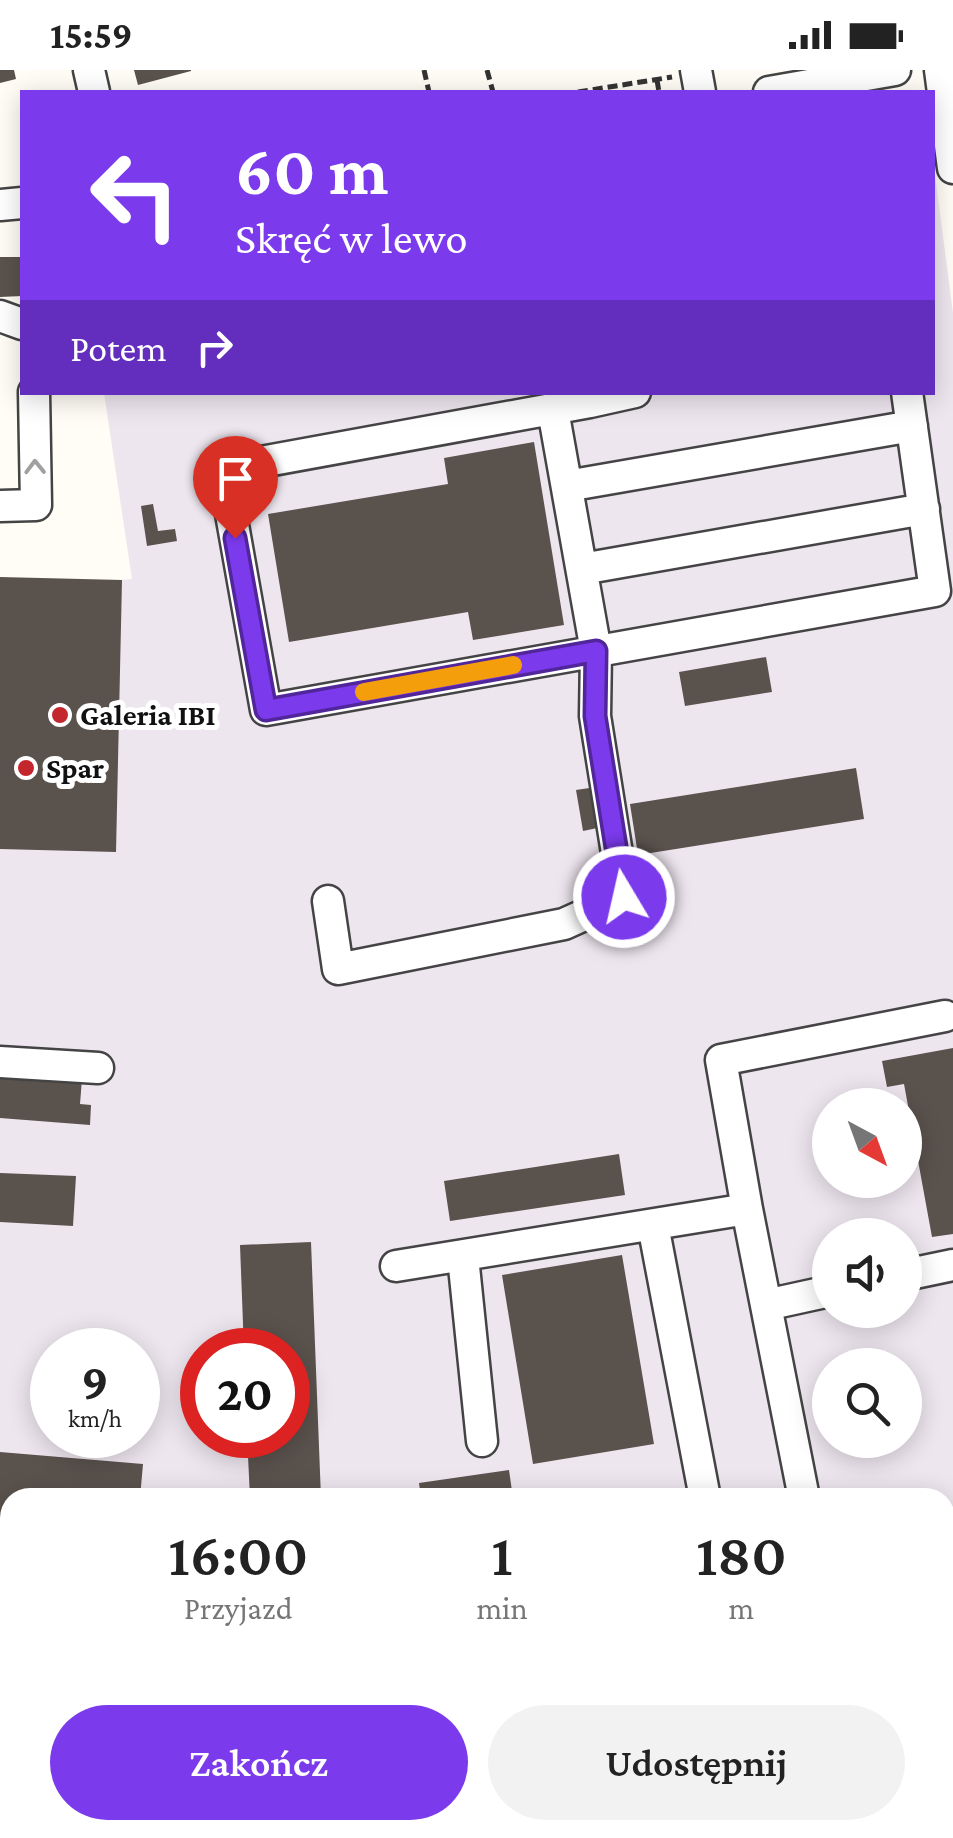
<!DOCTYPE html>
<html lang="pl">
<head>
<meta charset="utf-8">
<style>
	body { margin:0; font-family:"Crimson Pro",serif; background:#f2f2f2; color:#222; height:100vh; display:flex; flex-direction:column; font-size:38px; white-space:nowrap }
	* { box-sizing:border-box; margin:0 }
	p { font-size:32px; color:#767676 }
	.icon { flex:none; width:55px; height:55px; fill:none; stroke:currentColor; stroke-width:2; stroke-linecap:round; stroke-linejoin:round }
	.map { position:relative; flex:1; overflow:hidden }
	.side { position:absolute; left:0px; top:1418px; width:955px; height:352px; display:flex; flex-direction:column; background:#fff; border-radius:30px 30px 0 0; box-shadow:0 5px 25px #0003 }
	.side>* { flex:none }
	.hud { position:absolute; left:20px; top:20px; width:915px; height:305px; border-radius:0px; box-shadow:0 5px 25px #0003; background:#7c3aed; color:#fff; overflow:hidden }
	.needle { width:65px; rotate:139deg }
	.tools { position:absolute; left:812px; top:1018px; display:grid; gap:20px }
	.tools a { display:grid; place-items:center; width:110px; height:110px; border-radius:50%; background:#fff; box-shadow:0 5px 25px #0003; font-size:50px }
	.speed { position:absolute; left:30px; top:1258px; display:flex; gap:20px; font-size:50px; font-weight:700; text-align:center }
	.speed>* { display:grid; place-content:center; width:130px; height:130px; border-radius:50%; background:#fff; box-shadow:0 5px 25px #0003; line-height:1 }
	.speed small { font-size:25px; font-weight:400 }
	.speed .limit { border:15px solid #d22; background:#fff; color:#111 }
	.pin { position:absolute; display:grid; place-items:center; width:85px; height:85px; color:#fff; margin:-102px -42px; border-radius:50% 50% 50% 0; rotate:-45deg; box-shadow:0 0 10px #0007 }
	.pin .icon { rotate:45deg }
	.me { position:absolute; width:110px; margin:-55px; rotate:351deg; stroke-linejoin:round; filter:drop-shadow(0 0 8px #0008) }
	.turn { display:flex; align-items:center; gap:35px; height:210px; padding:0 50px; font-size:45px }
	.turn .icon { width:130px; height:130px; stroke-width:2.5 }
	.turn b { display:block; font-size:70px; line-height:85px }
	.then { display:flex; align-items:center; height:95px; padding:0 50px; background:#0003; gap:20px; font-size:38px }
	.eta { display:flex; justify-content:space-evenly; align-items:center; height:170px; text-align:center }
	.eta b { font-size:60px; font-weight:600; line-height:70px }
	.cta { display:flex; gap:20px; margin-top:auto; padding:20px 50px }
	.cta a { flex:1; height:115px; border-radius:60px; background:#7c3aed; color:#fff; font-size:40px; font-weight:600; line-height:115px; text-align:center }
	.cta a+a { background:#f2f2f2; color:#222 }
	.status { display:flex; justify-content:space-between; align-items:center; height:70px; padding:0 50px; background:#fff; direction:ltr }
	.status svg { height:28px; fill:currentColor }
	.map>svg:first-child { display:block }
	.industrial { fill:#eee6ef; fill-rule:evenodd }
	.building { fill:#5a524d }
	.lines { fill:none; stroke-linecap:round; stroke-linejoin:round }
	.minor-casing { stroke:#444; stroke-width:35 }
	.path { stroke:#333; stroke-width:5; stroke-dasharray:10 5; stroke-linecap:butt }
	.minor { stroke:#fff; stroke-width:30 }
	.oneway { stroke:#a0a0a0 }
	.route-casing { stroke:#51269a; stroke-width:25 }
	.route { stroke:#7c3aed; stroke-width:18 }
	.slow { stroke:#f59e0b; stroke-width:18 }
	.poi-dot { fill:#c4262e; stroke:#fff; stroke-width:4 }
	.labels { text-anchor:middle; stroke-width:10; stroke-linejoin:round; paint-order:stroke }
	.poi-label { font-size:30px; font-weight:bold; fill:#111; stroke:#fff; text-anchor:start }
</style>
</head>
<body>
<div class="status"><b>15:59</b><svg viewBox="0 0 49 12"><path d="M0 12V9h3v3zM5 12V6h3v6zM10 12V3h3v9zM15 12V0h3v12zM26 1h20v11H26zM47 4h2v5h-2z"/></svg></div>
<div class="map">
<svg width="953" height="1768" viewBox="0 0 953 1768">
	<rect width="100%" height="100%" fill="#fffdf5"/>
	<path class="industrial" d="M933 90 953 243V1768H0V779L119 510 132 509 104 323 932 322ZM830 1035H905V1110H830ZM830 1165H905V1240H830ZM52 1280H138V1365H52ZM202 1280H288V1365H202ZM830 1295H905V1370H830ZM10 1428H945V1760H10Z"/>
	<path class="building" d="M0 0H14L16 9 0 13Z
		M134 0H191V1L138 15Z
		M0 187H22V226L0 227Z
		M534 372 564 555 473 570 468 542 289 572 268 444 448 414 444 388Z
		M153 434 158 461 175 459 177 471 147 476 141 436Z
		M0 507 122 510 116 782 0 779Z
		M766 587 772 622 685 636 679 602Z
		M856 698 864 749 638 785 630 734Z
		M596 717 602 757 583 761 576 720Z
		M953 978V1164L932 1167 904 1014 887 1017 882 991Z
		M0 1004 82 1009 80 1034 91 1035 90 1055 0 1048Z
		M619 1084 625 1125 450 1151 444 1111Z
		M0 1103 76 1106 73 1156 0 1152Z
		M311 1172 321 1428H250L247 1365H288V1280H244L240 1175Z
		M622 1185 654 1374 533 1394 502 1205Z
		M0 1382 143 1394 140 1428H10V1462L0 1461Z
		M509 1400 513 1428H421L419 1413Z
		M953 1588V1630H952L946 1612Z"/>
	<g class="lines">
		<defs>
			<path id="minor" d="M89 0 94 22
				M696 0 700 22
				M940 0 953 98
				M769 22 895 0
				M0 135 22 133
				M0 246 22 254
				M589 322 590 332 223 399 266 640 935 521 907 322
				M590 332 635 322
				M567 416 912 356
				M0 436 36 435 34 322
				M582 499 924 439
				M328 831 338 899 564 854 624 827 595 646 596 581 553 340
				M0 992 98 998
				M747 1139 804 1428
				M653 1155 705 1428
				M463 1187 482 1371
				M396 1196 747 1139 721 990 945 946
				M905 1205 953 1195
				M766 1235 830 1221
				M945 1519 953 1517
				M175 1760V1768"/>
		</defs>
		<use href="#minor" class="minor-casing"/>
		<path class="path" d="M424 0 429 22
			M487 0 493 22
			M657 10 659 22
			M578 22 672 7"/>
		<use href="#minor" class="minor"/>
	</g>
	<defs><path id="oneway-chevron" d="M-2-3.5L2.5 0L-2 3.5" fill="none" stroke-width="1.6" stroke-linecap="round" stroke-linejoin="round" transform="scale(2.5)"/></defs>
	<use class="oneway" href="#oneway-chevron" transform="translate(35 397) rotate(-91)"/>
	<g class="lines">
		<defs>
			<path id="route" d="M235 468 266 640 596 581 595 646 624 827"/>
		</defs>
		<use href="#route" class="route-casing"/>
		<use href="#route" class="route"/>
		<path class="slow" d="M364 622 513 595"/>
	</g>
	<g class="poi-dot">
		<circle cx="60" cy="645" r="10"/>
		<circle cx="26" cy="698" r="10"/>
	</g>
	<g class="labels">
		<g class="poi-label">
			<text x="80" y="655">Galeria IBI</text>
			<text x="46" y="708">Spar</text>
		</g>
	</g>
</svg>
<div class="tools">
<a><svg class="needle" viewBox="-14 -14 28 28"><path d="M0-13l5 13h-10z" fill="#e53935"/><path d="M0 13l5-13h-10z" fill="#767676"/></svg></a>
<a><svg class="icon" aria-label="sound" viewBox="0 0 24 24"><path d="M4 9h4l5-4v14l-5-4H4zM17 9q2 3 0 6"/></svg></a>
<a><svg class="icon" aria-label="search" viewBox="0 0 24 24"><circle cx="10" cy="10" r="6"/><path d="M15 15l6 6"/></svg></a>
</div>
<div class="speed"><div>9<small>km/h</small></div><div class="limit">20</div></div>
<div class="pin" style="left:235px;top:468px;background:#d93025"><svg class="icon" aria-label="arrive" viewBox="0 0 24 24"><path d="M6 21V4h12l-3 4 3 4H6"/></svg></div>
<svg class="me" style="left:624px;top:827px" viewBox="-20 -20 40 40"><circle r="17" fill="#7c3aed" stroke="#fff" stroke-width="3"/><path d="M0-11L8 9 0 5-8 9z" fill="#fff"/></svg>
<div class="hud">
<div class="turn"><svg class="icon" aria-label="left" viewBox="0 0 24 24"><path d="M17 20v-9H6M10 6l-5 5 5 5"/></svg><div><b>60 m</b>Skręć w lewo</div></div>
<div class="then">Potem<svg class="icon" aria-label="right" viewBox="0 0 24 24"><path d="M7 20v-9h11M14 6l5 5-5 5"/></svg></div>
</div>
<section class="side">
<div class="eta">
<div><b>16:00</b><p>Przyjazd</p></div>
<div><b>1</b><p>min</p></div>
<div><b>180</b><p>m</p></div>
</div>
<div class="cta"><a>Zakończ</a><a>Udostępnij</a></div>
</section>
</div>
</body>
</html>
